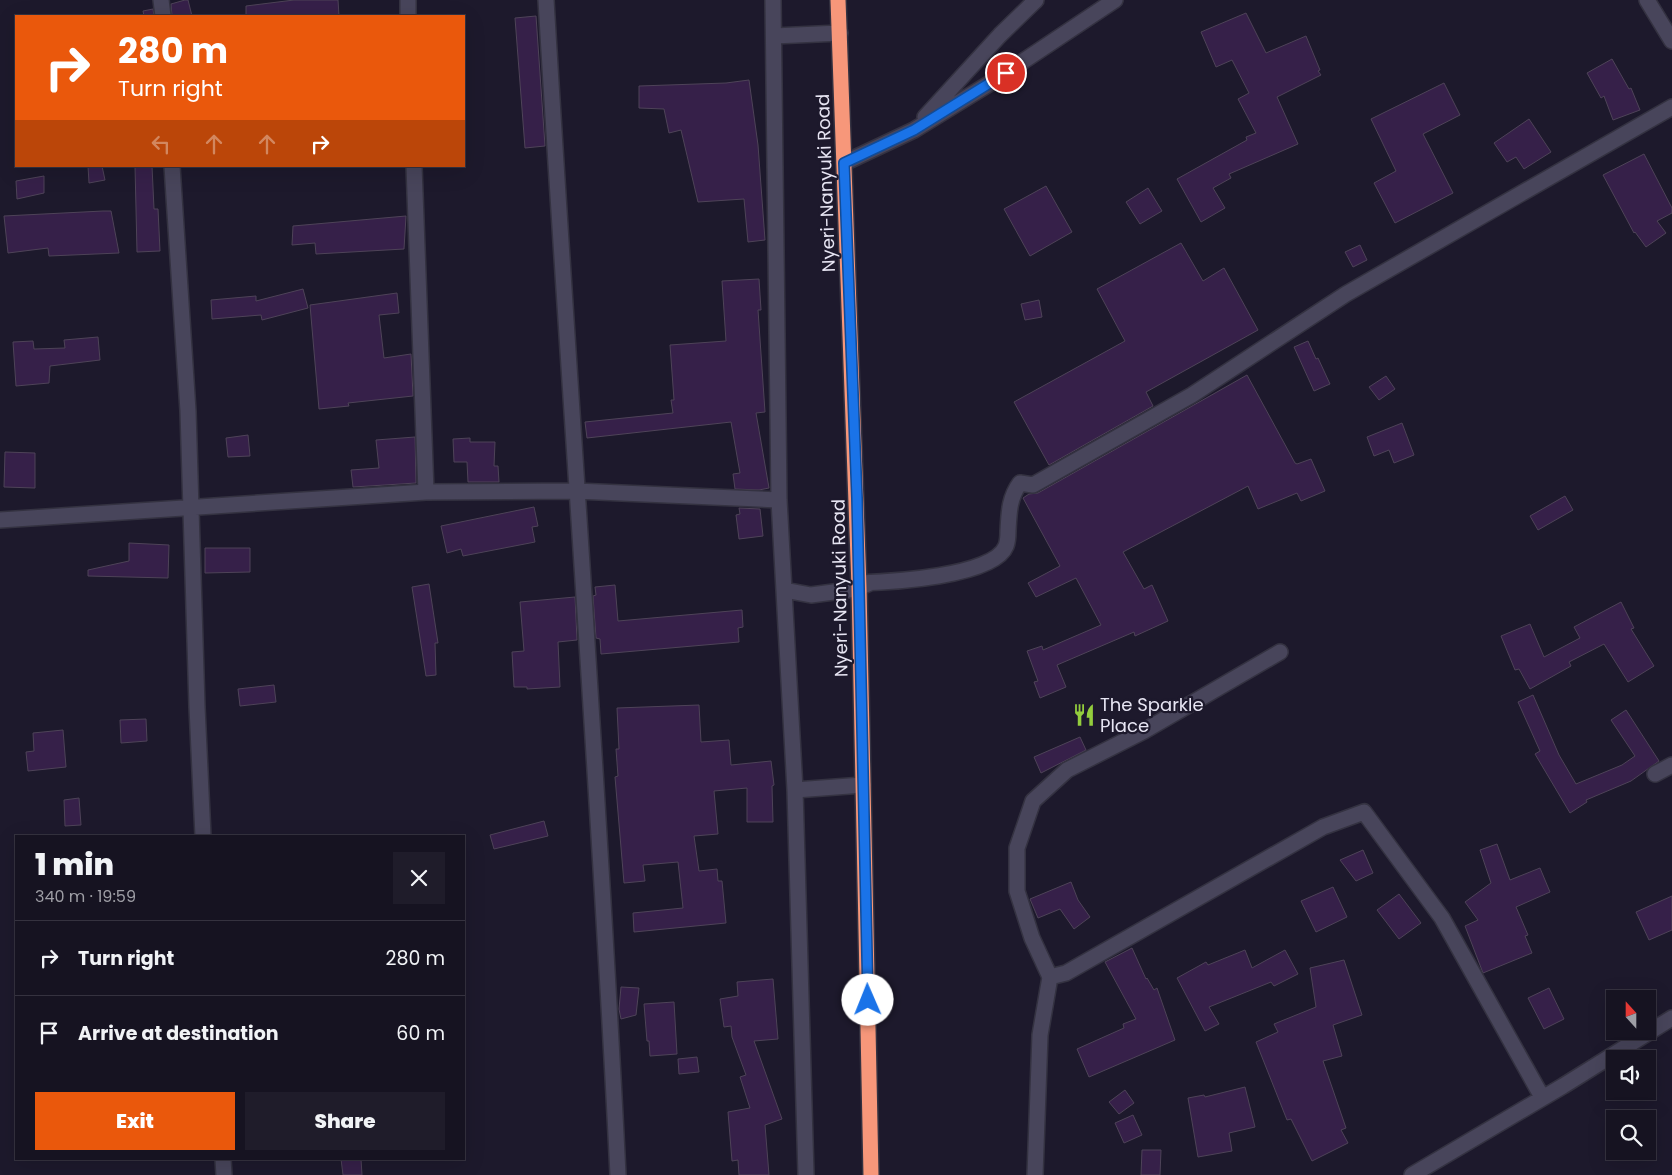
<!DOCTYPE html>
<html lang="en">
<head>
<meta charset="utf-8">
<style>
	body { margin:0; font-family:Poppins,sans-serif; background:#1f1c2a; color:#f1f3f6; height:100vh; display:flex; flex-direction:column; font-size:19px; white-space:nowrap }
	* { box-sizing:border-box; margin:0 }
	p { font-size:16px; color:#9e9ea5 }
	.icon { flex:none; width:28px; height:28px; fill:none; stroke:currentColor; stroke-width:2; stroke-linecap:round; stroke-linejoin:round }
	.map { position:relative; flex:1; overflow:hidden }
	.side { position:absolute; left:15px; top:835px; width:450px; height:325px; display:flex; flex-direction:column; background:#161321; border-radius:0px; box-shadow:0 5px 20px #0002,0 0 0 1px #35323f }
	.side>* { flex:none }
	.banner { position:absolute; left:15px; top:15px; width:450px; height:152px; border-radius:0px; box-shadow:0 5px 20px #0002,0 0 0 1px #35323f; background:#ea580c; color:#fff; overflow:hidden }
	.needle { width:32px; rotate:339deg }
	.fabs { position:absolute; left:1606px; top:990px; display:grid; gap:10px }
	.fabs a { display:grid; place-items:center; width:50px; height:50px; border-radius:0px; background:#161321; box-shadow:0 5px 20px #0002,0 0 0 1px #35323f; font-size:25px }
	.pin { position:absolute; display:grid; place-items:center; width:42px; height:42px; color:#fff; margin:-21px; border:2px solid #fff; border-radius:50%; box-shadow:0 1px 5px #0007 }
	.me { position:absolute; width:55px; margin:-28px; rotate:359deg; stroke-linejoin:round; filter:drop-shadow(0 0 4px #0008) }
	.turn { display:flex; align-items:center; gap:18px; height:105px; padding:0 20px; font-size:22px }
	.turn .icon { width:65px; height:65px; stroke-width:2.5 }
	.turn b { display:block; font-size:35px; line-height:42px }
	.lanes { display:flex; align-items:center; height:48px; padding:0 20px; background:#0003; justify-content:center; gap:25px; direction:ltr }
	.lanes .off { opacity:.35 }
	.round { display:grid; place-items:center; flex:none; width:52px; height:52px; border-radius:0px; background:#1f1c2a }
	.head { display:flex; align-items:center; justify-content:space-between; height:85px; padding:0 20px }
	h1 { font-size:30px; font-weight:800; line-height:38px }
	.action { display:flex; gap:10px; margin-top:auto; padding:10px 20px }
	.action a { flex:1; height:58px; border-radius:0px; background:#ea580c; color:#fff; font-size:20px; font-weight:800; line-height:58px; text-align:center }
	.action a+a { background:#1f1c2a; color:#f1f3f6 }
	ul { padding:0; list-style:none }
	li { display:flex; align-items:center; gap:15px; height:75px; padding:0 20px; border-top:1px solid #35323f }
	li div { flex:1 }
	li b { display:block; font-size:19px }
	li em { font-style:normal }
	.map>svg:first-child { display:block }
	.building { fill:#362049; stroke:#4e4358 }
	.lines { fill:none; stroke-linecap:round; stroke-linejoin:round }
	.street-casing { stroke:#343241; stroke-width:18 }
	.highway-casing { stroke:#343241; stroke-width:18 }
	.street { stroke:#48455b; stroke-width:15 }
	.highway { stroke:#f7977a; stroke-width:15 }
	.route-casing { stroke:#114b97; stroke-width:12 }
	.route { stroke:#1a73e8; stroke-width:9 }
	.labels { text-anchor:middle; stroke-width:4.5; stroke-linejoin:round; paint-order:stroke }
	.street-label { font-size:18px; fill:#e7e5f3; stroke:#1d192c }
	.poi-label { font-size:18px; fill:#e7e5f3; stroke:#1d192c; text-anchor:start }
</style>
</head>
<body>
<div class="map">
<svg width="1672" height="1175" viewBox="0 0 1672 1175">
	<rect width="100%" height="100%" fill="#1d192c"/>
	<path class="building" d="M185 0H188L192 16H172L171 4Z
		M294 0H338L339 16H246V6Z
		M153 9 154 16H144L143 11Z
		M1246 13 1266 53 1306 36 1320 70 1318 71 1321 75 1277 97 1298 144 1229 174 1231 178 1213 188 1225 208 1201 222 1177 179 1247 140 1246 137 1256 133 1238 99 1249 93 1232 60 1216 67 1201 32Z
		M536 16 545 146 525 148 515 18Z
		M1612 59 1629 89 1631 88 1640 110 1613 120 1604 96 1601 98 1587 73Z
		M749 80 758 145 765 240 748 242 744 199 698 202 681 130 669 133 664 109 639 108V86L726 83Z
		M1444 83 1460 115 1423 134 1453 193 1395 223 1374 183 1396 171 1371 119Z
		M1529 119 1551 152 1524 169 1516 157 1507 162 1494 143Z
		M1644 154 1672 208V213L1657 221 1666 233 1646 247 1635 232 1634 233 1603 175Z
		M88 166H102L105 180 89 183Z
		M135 166H152L154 209H158L160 251 137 252Z
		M44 176V193L17 199 16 181Z
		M1046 186 1072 232 1030 256 1004 209Z
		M1148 188 1162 211 1140 224 1126 202Z
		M103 211H111L119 253 49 256 48 248 8 253 4 216Z
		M406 216 404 249 316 254 315 243 292 245 293 226Z
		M1181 243 1203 281 1224 268 1258 330 1146 392 1153 406 1049 465 1014 402 1125 341 1097 289Z
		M1360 245 1367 260 1353 267 1345 252Z
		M759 279 761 310H758L765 412 756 413 769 488 759 490 735 489 733 474 740 473 731 422 587 438 585 422 673 413 671 400H674L670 345 726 341 722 281Z
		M303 289 308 308 262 320 261 315 212 319 211 300 256 296V301Z
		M397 293 399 313 379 315 384 358 411 354 413 396 348 403 349 406 319 409 310 305Z
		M1039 300 1042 317 1025 320 1021 304Z
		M98 337 100 360 50 366 49 383 16 386 13 342 33 341 34 349 65 348 64 340Z
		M1308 341 1316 359 1318 358 1330 384 1314 391 1294 347Z
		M1247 375 1295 463 1297 464 1311 459 1325 491 1301 501 1297 493 1258 509 1248 486 1123 552 1144 589 1152 585 1168 621 1135 636 1134 632 1057 665 1066 687 1040 698 1034 682 1038 681 1027 651 1042 646 1043 650 1101 625 1076 578 1036 597 1028 583 1060 566 1023 498 1029 494 1038 493Z
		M1386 376 1395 389 1379 400 1369 387Z
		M1402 423 1414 455 1394 463 1389 450 1374 456 1367 437Z
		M248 435 250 456 228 457 226 438Z
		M415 437 416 483 353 487 351 470 379 468 376 440Z
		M470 438V442H495L494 466H498L499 482H468L467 462H454L453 439Z
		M5 452 35 453V488L4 487Z
		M1565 496 1573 510 1538 530 1530 516Z
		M534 507 538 526 532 527 535 542 463 556 461 549 447 553 441 526Z
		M739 508 760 509 763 536 739 539 736 515 740 514Z
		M129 543 169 545 168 578 88 576V570L129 561Z
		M205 548H250V572L205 573Z
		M429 584 438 643H435L436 675 426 676 412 587Z
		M615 585 618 621 742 610 743 627 738 628 739 642 601 654 600 639 596 638 593 596 596 595 595 587Z
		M575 597 577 640 558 642 560 687 527 689V687H514L512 652 524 651 520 602Z
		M1621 602 1634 628 1631 629 1654 666 1628 682 1604 644 1569 662 1571 666 1530 689 1519 669 1515 670 1501 636 1530 624 1544 657 1580 638 1574 627Z
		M274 685 276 702 240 706 238 689Z
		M1533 695 1559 755 1576 784 1622 765 1635 756 1611 720 1626 710 1659 761 1631 781 1586 800 1587 802 1570 813 1535 754 1540 751 1518 702Z
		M699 705 701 742 729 740 731 765 771 761 774 785 772 786 773 822H747V788L714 791 718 834 694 836 699 871 717 869 718 881H722L726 923 634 932 633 913 683 908 678 862 643 865 645 881 624 883 615 777 618 776 616 749H619L617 708Z
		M146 719 147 741 121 743 120 720Z
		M63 730 66 767 28 771 26 752 34 751 33 733Z
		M1080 737 1086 750 1041 773 1034 757Z
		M79 798 81 825 65 826 64 800Z
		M544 821 548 836 494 849 490 835Z
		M1497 844 1510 880 1540 868 1550 892 1516 907 1528 935 1525 936 1532 953 1483 973 1465 926 1478 920 1465 902 1491 883 1480 850Z
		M1363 850 1373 873 1356 881 1340 860Z
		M1071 882 1078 900 1090 917 1074 929 1060 909 1038 918 1030 899Z
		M1333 887 1347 917 1316 932 1301 901Z
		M1399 894 1421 923 1399 939 1377 910Z
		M1672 896V930L1649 940 1636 912Z
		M1132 948 1146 979 1147 978 1154 990 1157 988 1175 1040 1089 1077 1077 1049 1124 1028 1123 1024 1136 1019 1105 962Z
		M1245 950 1252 968 1285 950 1298 974 1274 986 1271 982 1209 1007 1219 1024 1205 1031 1177 978 1206 962 1208 965Z
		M1344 960 1362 1015 1333 1025 1342 1056 1323 1061 1346 1128 1341 1130 1348 1143 1312 1161 1291 1119 1287 1120 1256 1042 1278 1032 1274 1024 1316 1007 1310 968Z
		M773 979 778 1039 754 1041 782 1119 765 1125 769 1175H739L738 1160 732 1161 728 1112 750 1108 740 1077 746 1075 732 1037 731 1026 724 1027 720 999 738 996 737 982Z
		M621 987 639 988 636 1015 621 1019 619 1009Z
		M1549 988 1564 1019 1544 1029 1528 998Z
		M674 1002 677 1054 650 1056 649 1041H647L644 1004Z
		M697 1057 699 1072 679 1074 678 1059Z
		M1245 1087 1255 1127 1229 1133 1232 1151 1198 1157 1188 1098 1204 1095 1205 1097Z
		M1125 1090 1134 1103 1119 1114 1109 1102Z
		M1133 1115 1142 1135 1124 1143 1115 1123Z
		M1142 1150H1161L1160 1175H1141Z
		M341 1159H361L362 1175H343Z"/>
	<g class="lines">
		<defs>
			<path id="street" d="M161 0 163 16
				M408 0V16
				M546 0C569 392 599 783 618 1175
				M773 0 779 500 795 790 806 1175
				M1647 0 1672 41
				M774 36 840 33
				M925 117 1000 35 1036 0
				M844 163 914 130 992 82 1115 0
				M172 166 188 411 197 707 203 836
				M414 166 426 492
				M0 520 426 492 576 491 779 500
				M859 583C889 582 994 577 1006 546 1008 541 1008 536 1008 531 1009 513 1009 498 1020 483L1033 485 1192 395 1346 294 1672 107
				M784 590 811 595 856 589 870 583
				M1655 774 1672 765
				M795 790 863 785
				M1050 977 1066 973 1323 827 1364 812 1442 918 1542 1097
				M223 1159 224 1175
				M1035 1175 1040 1035 1050 977 1032 938 1017 891V848L1033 801 1067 770 1144 731 1280 652
				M1412 1175 1563 1086 1672 1018"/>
			<path id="highway" d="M838 0 859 587 871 1175"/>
		</defs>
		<use href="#street" class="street-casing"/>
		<use href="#highway" class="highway-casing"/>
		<use href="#street" class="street"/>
		<use href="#highway" class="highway"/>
	</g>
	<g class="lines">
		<defs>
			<path id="route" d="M868 1000 857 498 844 163 914 130 1006 73"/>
		</defs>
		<use href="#route" class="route-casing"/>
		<use href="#route" class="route"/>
	</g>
	<defs>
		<symbol id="restaurant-bare" viewBox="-9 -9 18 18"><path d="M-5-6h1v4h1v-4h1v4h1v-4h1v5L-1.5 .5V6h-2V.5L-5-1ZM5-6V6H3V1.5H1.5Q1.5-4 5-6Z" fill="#93cd3d" stroke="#1d192c" stroke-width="2.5" paint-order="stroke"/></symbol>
	</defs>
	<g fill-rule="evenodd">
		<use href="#restaurant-bare" x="1068" y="699" width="32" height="32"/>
	</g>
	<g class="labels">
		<g class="street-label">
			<text transform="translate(826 183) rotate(-92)" y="6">Nyeri-Nanyuki Road</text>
			<text transform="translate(840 588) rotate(-91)" y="6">Nyeri-Nanyuki Road</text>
		</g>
		<g class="poi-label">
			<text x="1100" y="711">The Sparkle<tspan x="1100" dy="21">Place</tspan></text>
		</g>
	</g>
</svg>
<div class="fabs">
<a><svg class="needle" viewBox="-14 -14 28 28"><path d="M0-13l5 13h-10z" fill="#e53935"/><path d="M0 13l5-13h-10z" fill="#9e9ea5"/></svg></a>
<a><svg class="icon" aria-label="sound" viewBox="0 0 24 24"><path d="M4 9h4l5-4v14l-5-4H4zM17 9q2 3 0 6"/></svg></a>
<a><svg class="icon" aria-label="search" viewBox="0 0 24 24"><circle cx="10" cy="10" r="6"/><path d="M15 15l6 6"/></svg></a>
</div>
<div class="pin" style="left:1006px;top:73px;background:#d93025"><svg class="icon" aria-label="arrive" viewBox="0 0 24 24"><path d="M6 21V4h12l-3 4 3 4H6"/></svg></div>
<svg class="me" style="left:868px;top:1000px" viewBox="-20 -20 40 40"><circle r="19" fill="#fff"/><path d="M0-13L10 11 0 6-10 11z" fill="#1a73e8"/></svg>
<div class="banner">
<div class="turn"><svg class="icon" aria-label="right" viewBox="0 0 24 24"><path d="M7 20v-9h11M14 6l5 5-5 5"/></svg><div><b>280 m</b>Turn right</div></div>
<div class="lanes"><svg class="icon off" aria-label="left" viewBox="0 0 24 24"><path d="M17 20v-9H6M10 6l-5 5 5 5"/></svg><svg class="icon off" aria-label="ahead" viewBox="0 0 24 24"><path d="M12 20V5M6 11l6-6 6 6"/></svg><svg class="icon off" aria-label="ahead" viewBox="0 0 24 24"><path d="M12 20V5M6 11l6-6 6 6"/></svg><svg class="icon" aria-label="right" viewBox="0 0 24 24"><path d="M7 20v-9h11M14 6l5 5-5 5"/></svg></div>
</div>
<section class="side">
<div class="head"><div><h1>1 min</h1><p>340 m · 19:59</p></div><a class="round"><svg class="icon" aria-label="close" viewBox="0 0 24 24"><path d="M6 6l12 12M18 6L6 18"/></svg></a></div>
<ul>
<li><svg class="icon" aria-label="right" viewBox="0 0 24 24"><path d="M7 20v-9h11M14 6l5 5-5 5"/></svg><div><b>Turn right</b></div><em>280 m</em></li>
<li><svg class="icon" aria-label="arrive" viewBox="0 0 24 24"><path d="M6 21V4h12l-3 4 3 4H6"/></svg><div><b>Arrive at destination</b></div><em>60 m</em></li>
</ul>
<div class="action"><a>Exit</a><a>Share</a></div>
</section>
</div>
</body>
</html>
